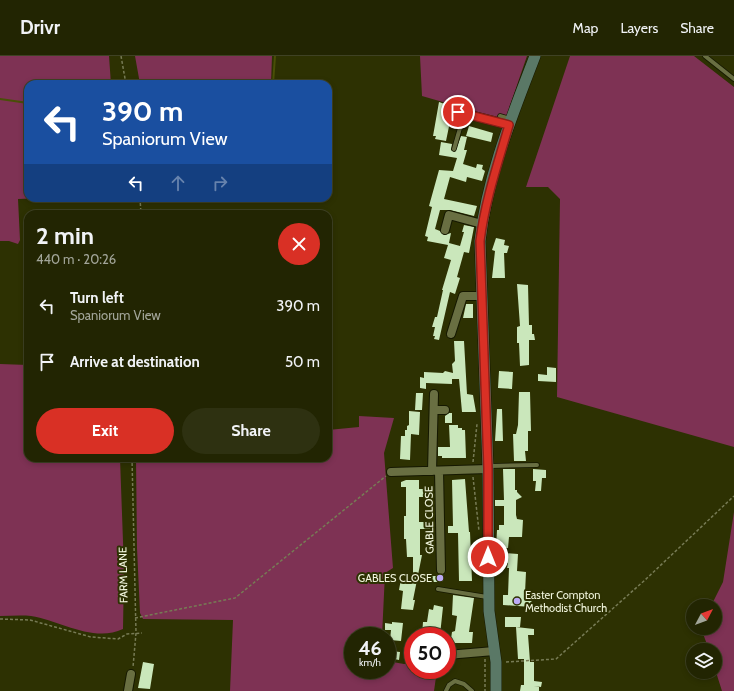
<!DOCTYPE html>
<html lang="en">
<head>
<meta charset="utf-8">
<style>
	body { margin:0; font-family:Cabin,sans-serif; background:#2e3111; color:#f1f3f6; height:100vh; display:flex; flex-direction:column; font-size:15px; white-space:nowrap }
	* { box-sizing:border-box; margin:0 }
	p { font-size:13px; color:#a2a599 }
	.icon { flex:none; width:22px; height:22px; fill:none; stroke:currentColor; stroke-width:2; stroke-linecap:round; stroke-linejoin:round }
	.map { position:relative; flex:1; overflow:hidden }
	.drawer { position:absolute; left:24px; top:154px; width:308px; height:252px; display:flex; flex-direction:column; background:#222502; border-radius:12px; box-shadow:0 2px 6px #0003,0 0 0 1px #3f4224 }
	.drawer>* { flex:none }
	.banner { position:absolute; left:24px; top:24px; width:308px; height:122px; border-radius:12px; box-shadow:0 2px 6px #0003,0 0 0 1px #3f4224; background:#1a4fa0; color:#fff; overflow:hidden }
	.needle { width:26px; rotate:49deg }
	.fabs { position:absolute; left:686px; top:543px; display:grid; gap:8px }
	.fabs a { display:grid; place-items:center; width:36px; height:36px; border-radius:50%; background:#222502; box-shadow:0 2px 6px #0003,0 0 0 1px #3f4224; font-size:20px }
	.speed { position:absolute; left:344px; top:571px; display:flex; gap:8px; font-size:20px; font-weight:700; text-align:center }
	.speed>* { display:grid; place-content:center; width:52px; height:52px; border-radius:50%; background:#222502; box-shadow:0 2px 6px #0003,0 0 0 1px #3f4224; line-height:1 }
	.speed small { font-size:10px; font-weight:400 }
	.speed .limit { border:6px solid #d22; background:#fff; color:#111 }
	.pin { position:absolute; display:grid; place-items:center; width:34px; height:34px; color:#fff; margin:-17px; border:2px solid #fff; border-radius:50%; box-shadow:0 1px 4px #0007 }
	.me { position:absolute; width:44px; margin:-22px; rotate:0deg; stroke-linejoin:round; filter:drop-shadow(0 0 3px #0008) }
	.turn { display:flex; align-items:center; gap:14px; height:84px; padding:0 12px; font-size:18px }
	.turn .icon { width:52px; height:52px; stroke-width:2.5 }
	.turn b { display:block; font-size:28px; line-height:34px }
	.lanes { display:flex; align-items:center; height:38px; padding:0 12px; background:#0003; justify-content:center; gap:20px; direction:ltr }
	.lanes .off { opacity:.35 }
	.round { display:grid; place-items:center; flex:none; width:42px; height:42px; border-radius:21px; background:#2e3111 }
	.head { display:flex; align-items:center; justify-content:space-between; height:68px; padding:0 12px }
	h1 { font-size:24px; font-weight:800; line-height:30px }
	.action { display:flex; gap:8px; margin-top:auto; padding:8px 12px }
	.action a { flex:1; height:46px; border-radius:24px; background:#d93025; color:#fff; font-size:16px; font-weight:800; line-height:46px; text-align:center }
	.action a+a { background:#2e3111; color:#f1f3f6 }
	ul { padding:0; list-style:none }
	li { display:flex; align-items:center; gap:12px; height:56px; padding:0 12px }
	li div { flex:1 }
	li b { display:block; font-size:15px }
	li em { font-style:normal }
	header { display:flex; align-items:center; gap:24px; box-sizing:border-box; height:56px; padding:0 20px; background:#222502; border-bottom:1px solid #3f4224 }
	header strong { font-size:19px }
	nav { display:flex; gap:22px; margin-inline-start:auto; font-size:14px }
	.map>svg:first-child { display:block }
	.green { fill:#7e3254 }
	.lines { fill:none; stroke-linecap:round; stroke-linejoin:round }
	.stream { stroke:#494f07; stroke-width:2 }
	.building { fill:#cae7bb }
	.lane-casing { stroke:#151800; stroke-width:5.5 }
	.street-casing { stroke:#151800; stroke-width:10 }
	.secondary-casing { stroke:#151800; stroke-width:12 }
	.path { stroke:#777b55; stroke-width:1.5; stroke-dasharray:3 2; stroke-linecap:butt }
	.lane { stroke:#696f42; stroke-width:4 }
	.street { stroke:#696f42; stroke-width:8 }
	.secondary { stroke:#5a7866; stroke-width:11 }
	.route-casing { stroke:#8d1f18; stroke-width:10 }
	.route { stroke:#d93025; stroke-width:7 }
	.poi-dot { fill:#bcaaf5; stroke:#2d3102; stroke-width:1.5 }
	.labels { text-anchor:middle; stroke-width:4; stroke-linejoin:round; paint-order:stroke }
	.street-label { font-size:11px; fill:#f2f6de; stroke:#2d3102 }
	.poi-label { font-size:11px; fill:#f2f6de; stroke:#2d3102; text-anchor:end }
</style>
</head>
<body>
<header>
<strong>Drivr</strong>
<nav><a>Map</a><a>Layers</a><a>Share</a></nav>
</header>
<div class="map">
<svg width="734" height="635" viewBox="0 0 734 635">
	<rect width="100%" height="100%" fill="#2d3102"/>
	<path class="green" d="M0 0H109L111 28H28V142H46L18 143 20 184 18 188 9 185H0Z
		M135 0H272L271 28H140Z
		M420 0H527L505 64 422 40Z
		M570 0H694L734 31V391L557 341 560 143 548 131H526Z
		M0 308 28 309V402H120L124 513 123 573C94 587 61 565 31 560 21 559 10 560 0 560Z
		M359 360 394 362 384 397 393 512 385 517 382 580H353V614H387V605L404 608 413 607V614H437L434 635H230L233 564 143 563 140 557 137 492 136 402H328V374L359 371Z
		M734 456V635H722L715 613V594H709L701 572H715V550H711L723 526Z"/>
	<g class="lines">
		<path class="stream" d="M273 28 275 0
			M0 43 28 47
			M250 142 261 146
			M266 144V142"/>
	</g>
	<path class="building" d="M439 46 453 51 446 85 435 83 436 80H433Z
		M469 70 493 77 491 86 466 80Z
		M461 80 467 81 464 94H467L463 108 476 112 477 108 483 109 482 113 485 115 482 125 467 121 466 126 450 121 444 143 477 150 474 160 450 154H440L435 173 440 175 444 179 451 177 449 187 460 190 464 176H462L464 169 474 171 469 197 464 196 457 221 460 222 455 238 450 236 439 284 434 283 435 280H433L435 271H432L435 261H437L443 234H442L451 204 444 202 448 189 427 185 428 181 425 180 432 151 429 150 439 114 453 115 457 102 439 99 441 86 452 88 451 94 455 96Z
		M496 182 505 184 504 189 509 190 507 197H504L505 222H492L495 195 492 194Z
		M517 228 528 229 529 269H532V278H534L535 284H529V309L520 310 519 287H517V271L520 270Z
		M466 248H473V262H463Z
		M454 285H464L467 338 473 339 476 356H462L459 323H452V328L426 327V333L420 332V321L424 322V316L443 317 445 315 453 317 452 308 455 305Z
		M547 311 556 312V326L538 325V318L547 319Z
		M499 315 513 316 512 333 498 332Z
		M519 336H530L531 375H528V395H525L526 405H514L513 378H516L518 369Z
		M416 337H423L422 354H415Z
		M497 353H502L503 385H495Z
		M409 355 420 356 419 379 411 378 410 404 400 403 401 380H405V374H407V370L409 369Z
		M449 357H452V367H445V360Z
		M449 369H458V372H462V374H465L466 402H442V400H438V391H450Z
		M503 413H515V434H517V436L522 441 516 444V459L517 463 523 464 522 481H509L508 492H496L497 474H499V469H504V450H495V444H504Z
		M533 413 546 414V422H542L541 435H535L536 425H533Z
		M465 423 469 476H470L472 525H459L458 477H448V470H453L452 424Z
		M406 424H419V433H429V441H419V466H430V473H420V499H422L413 544H415L413 554 401 553 403 535 399 534 401 523 413 525V501H407L406 483H404V460H406V431H401V426Z
		M503 497 518 498 517 515 526 516 525 537 532 538 531 551 503 549V539H508L509 512H507L508 507H503Z
		M426 520H437V526H426Z
		M453 539 474 542 469 576H473L472 587H454L453 592H447V583H451L452 576 455 575 457 560 452 559Z
		M434 549 443 551 440 579 431 578V580H422L423 566H427L429 553 433 554Z
		M505 561H521L520 571H505Z
		M392 566 403 567 401 585 390 584 391 574H385V567L392 568Z
		M516 571 534 573V579H528L529 592 530 606H534V625L542 626 541 631 534 630 539 631V635H520L521 629H524V603H518Z
		M391 595 400 596 399 604 390 602Z
		M143 606 154 608 150 633 138 632Z"/>
	<g class="lines">
		<defs>
			<path id="lane" d="M705 0 734 23
				M500 60 511 63
				M454 93 460 72 464 68
				M490 410 537 409
				M438 533 487 541
				M446 635 449 629 455 625 464 628 472 635"/>
			<path id="street" d="M458 56 509 69
				M464 68 467 58
				M445 174 449 159 482 168
				M451 278 463 240H482
				M434 354H445
				M432 415 434 338
				M439 415 441 514
				M391 416 488 413
				M409 594H413
				M447 599 494 595
				M128 635 131 618"/>
			<path id="secondary" d="M496 635V606L489 555 488 413 480 185C487 121 512 60 535 0"/>
		</defs>
		<use href="#lane" class="lane-casing"/>
		<use href="#street" class="street-casing"/>
		<use href="#secondary" class="secondary-casing"/>
		<path class="path" d="M121 0 126 28
			M140 142 141 158
			M132 402 136 577 133 611
			M473 406 477 368
			M473 421 479 475
			M135 562 235 542 386 420
			M0 563 30 564 91 581 118 583 127 578 142 577
			M485 603V635
			M506 606 556 603 645 524 734 440"/>
		<use href="#lane" class="lane"/>
		<use href="#street" class="street"/>
		<use href="#secondary" class="secondary"/>
	</g>
	<g class="lines">
		<defs>
			<path id="route" d="M458 56 509 69C498 107 485 145 480 185L488 413V501"/>
		</defs>
		<use href="#route" class="route-casing"/>
		<use href="#route" class="route"/>
	</g>
	<g class="poi-dot">
		<circle cx="440" cy="522" r="4"/>
		<circle cx="517" cy="545" r="4"/>
	</g>
	<g class="labels">
		<g class="street-label">
			<text transform="translate(429 464) rotate(-91)" y="4">GABLE CLOSE</text>
			<text transform="translate(123 519) rotate(-91)" y="4">FARM LANE</text>
		</g>
		<g class="poi-label">
			<text x="432" y="526">GABLES CLOSE</text>
			<text x="525" y="543" text-anchor="start">Easter Compton<tspan x="525" dy="13">Methodist Church</tspan></text>
		</g>
	</g>
</svg>
<div class="fabs">
<a><svg class="needle" viewBox="-14 -14 28 28"><path d="M0-13l5 13h-10z" fill="#e53935"/><path d="M0 13l5-13h-10z" fill="#a2a599"/></svg></a>
<a><svg class="icon" aria-label="layers" viewBox="0 0 24 24"><path d="M12 4l9 5-9 5-9-5zM3 14l9 5 9-5"/></svg></a>
</div>
<div class="speed"><div>46<small>km/h</small></div><div class="limit">50</div></div>
<div class="pin" style="left:458px;top:56px;background:#d93025"><svg class="icon" aria-label="arrive" viewBox="0 0 24 24"><path d="M6 21V4h12l-3 4 3 4H6"/></svg></div>
<svg class="me" style="left:488px;top:501px" viewBox="-20 -20 40 40"><circle r="17" fill="#d93025" stroke="#fff" stroke-width="3"/><path d="M0-11L8 9 0 5-8 9z" fill="#fff"/></svg>
<div class="banner">
<div class="turn"><svg class="icon" aria-label="left" viewBox="0 0 24 24"><path d="M17 20v-9H6M10 6l-5 5 5 5"/></svg><div><b>390 m</b>Spaniorum View</div></div>
<div class="lanes"><svg class="icon" aria-label="left" viewBox="0 0 24 24"><path d="M17 20v-9H6M10 6l-5 5 5 5"/></svg><svg class="icon off" aria-label="ahead" viewBox="0 0 24 24"><path d="M12 20V5M6 11l6-6 6 6"/></svg><svg class="icon off" aria-label="right" viewBox="0 0 24 24"><path d="M7 20v-9h11M14 6l5 5-5 5"/></svg></div>
</div>
<section class="drawer">
<div class="head"><div><h1>2 min</h1><p>440 m · 20:26</p></div><a class="round" style="background:#d93025;color:#fff"><svg class="icon" aria-label="close" viewBox="0 0 24 24"><path d="M6 6l12 12M18 6L6 18"/></svg></a></div>
<ul>
<li><svg class="icon" aria-label="left" viewBox="0 0 24 24"><path d="M17 20v-9H6M10 6l-5 5 5 5"/></svg><div><b>Turn left</b><p>Spaniorum View</p></div><em>390 m</em></li>
<li><svg class="icon" aria-label="arrive" viewBox="0 0 24 24"><path d="M6 21V4h12l-3 4 3 4H6"/></svg><div><b>Arrive at destination</b></div><em>50 m</em></li>
</ul>
<div class="action"><a>Exit</a><a>Share</a></div>
</section>
</div>
</body>
</html>
